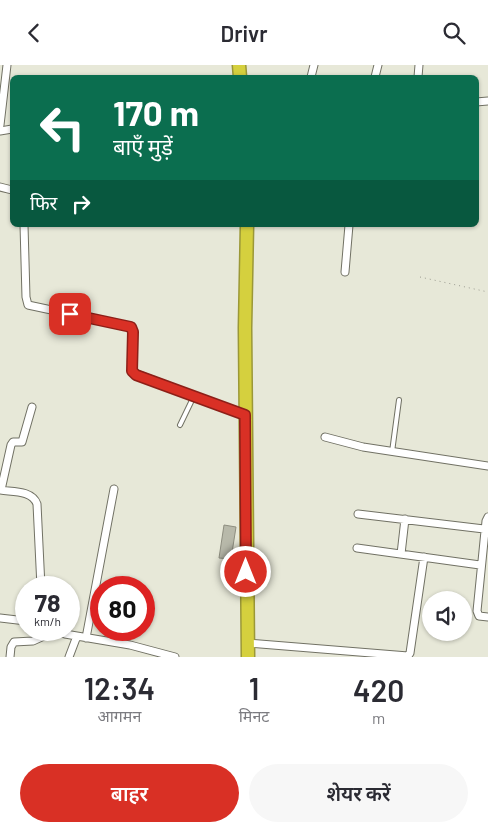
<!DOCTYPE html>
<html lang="hi">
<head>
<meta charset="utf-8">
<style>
	body { margin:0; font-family:Barlow,"Noto Sans Devanagari",sans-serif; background:#f7f7f7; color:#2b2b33; height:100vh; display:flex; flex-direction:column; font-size:19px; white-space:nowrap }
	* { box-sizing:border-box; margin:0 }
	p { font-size:16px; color:#7c7c81 }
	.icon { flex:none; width:28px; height:28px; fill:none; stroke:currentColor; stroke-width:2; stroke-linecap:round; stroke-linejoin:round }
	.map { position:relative; height:592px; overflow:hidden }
	.drawer { display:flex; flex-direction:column; background:#fff; flex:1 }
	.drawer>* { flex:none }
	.hud { position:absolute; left:10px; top:10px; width:469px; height:152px; border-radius:8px; box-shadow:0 1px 4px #0004; background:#0b6e4f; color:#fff; overflow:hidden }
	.controls { position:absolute; left:422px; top:526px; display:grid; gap:10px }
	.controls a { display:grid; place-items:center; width:50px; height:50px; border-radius:50%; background:#fff; box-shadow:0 1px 4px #0004; font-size:25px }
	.speed { position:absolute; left:15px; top:511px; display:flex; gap:10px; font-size:25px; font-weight:700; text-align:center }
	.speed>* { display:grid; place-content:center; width:65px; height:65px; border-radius:50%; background:#fff; box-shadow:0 1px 4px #0004; line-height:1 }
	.speed small { font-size:12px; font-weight:400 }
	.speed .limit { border:8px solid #d22; background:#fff; color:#111 }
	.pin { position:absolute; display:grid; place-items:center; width:42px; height:42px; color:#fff; margin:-21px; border-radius:10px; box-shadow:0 2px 8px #0006 }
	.me { position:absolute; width:55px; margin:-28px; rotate:0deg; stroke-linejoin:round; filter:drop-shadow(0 0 4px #0008) }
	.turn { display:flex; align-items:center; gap:18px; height:105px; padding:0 20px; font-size:22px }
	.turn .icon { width:65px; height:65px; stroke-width:2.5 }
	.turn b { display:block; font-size:35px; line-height:42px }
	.then { display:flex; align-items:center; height:48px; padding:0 20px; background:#0003; gap:10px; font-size:19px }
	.eta { display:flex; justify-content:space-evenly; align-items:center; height:85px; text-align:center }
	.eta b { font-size:30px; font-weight:600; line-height:35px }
	.cta { display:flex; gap:10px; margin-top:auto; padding:10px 20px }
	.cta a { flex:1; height:58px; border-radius:30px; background:#d93025; color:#fff; font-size:20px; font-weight:600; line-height:58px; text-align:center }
	.cta a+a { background:#f7f7f7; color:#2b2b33 }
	header { display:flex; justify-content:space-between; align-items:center; height:65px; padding:0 20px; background:#fff; font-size:22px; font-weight:600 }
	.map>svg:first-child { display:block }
	.building { fill:#b8b9aa; stroke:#8e8e80 }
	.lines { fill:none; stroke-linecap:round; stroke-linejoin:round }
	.lane-casing { stroke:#717164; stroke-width:6 }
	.street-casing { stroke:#717164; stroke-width:9 }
	.highway-casing { stroke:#9b9837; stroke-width:15 }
	.path { stroke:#9b9b90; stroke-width:1; stroke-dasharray:1 4; stroke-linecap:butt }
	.lane { stroke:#fff; stroke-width:4 }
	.street { stroke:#fff; stroke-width:7 }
	.highway { stroke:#d5d03e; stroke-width:12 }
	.route-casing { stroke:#8d1f18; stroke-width:12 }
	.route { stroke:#d93025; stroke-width:9 }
</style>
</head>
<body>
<header><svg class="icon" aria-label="back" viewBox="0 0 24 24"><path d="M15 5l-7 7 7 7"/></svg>Drivr<svg class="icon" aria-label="search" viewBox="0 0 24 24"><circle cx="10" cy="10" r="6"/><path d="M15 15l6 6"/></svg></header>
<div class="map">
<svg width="488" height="592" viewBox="0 0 488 592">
	<rect width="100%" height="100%" fill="#e7e8d8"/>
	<path class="building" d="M224 460 236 462 231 494 219 493Z"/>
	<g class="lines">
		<defs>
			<path id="lane" d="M180 360 194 331
				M392 387 399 335"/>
			<path id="street" d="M311 12 314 0
				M375 12 378 0
				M418 12 419 0
				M476 37 488 36
				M0 60 7 0
				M0 66 12 64
				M0 122 12 125
				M24 160 26 232 28 240 131 262C137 276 127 294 134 308L245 350
				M345 207 349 160
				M325 372 363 382 488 401
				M0 425C12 427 32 425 37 439L41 522
				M1 425 11 380 13 377H22L32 342
				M358 449 484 464
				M488 452 486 456 477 546 479 551 488 552
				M357 483 480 500
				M401 489 405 454
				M0 553 26 556
				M52 565 65 569 130 580 175 592
				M86 573 114 424
				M248 578 408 591 410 588 424 492
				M10 592 11 582 14 577 33 576 55 566
				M69 592 77 571"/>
			<path id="highway" d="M239 0 240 12
				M247 160 245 263 248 592"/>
		</defs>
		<use href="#lane" class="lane-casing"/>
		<use href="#street" class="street-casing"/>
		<use href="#highway" class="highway-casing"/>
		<path class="path" d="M420 212 488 227"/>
		<use href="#lane" class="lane"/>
		<use href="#street" class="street"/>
		<use href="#highway" class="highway"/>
	</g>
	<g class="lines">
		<defs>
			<path id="route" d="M70 249 131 262 133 267 132 306 136 310 245 350 246 507"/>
		</defs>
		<use href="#route" class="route-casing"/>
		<use href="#route" class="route"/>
	</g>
</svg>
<div class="controls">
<a><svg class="icon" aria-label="sound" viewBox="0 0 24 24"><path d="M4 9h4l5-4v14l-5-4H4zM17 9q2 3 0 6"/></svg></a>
</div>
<div class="speed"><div>78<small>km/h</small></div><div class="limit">80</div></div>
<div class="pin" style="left:70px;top:249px;background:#d93025"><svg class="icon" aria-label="arrive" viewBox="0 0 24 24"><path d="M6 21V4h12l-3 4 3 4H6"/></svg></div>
<svg class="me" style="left:246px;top:507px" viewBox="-20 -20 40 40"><circle r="17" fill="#d93025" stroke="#fff" stroke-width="3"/><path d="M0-11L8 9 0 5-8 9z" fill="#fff"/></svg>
<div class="hud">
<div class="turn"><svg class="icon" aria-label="left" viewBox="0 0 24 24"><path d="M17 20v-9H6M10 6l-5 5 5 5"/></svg><div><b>170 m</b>बाएँ मुड़ें</div></div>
<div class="then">फिर<svg class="icon" aria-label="right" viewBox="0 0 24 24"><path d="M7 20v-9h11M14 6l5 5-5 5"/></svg></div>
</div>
</div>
<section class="drawer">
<div class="eta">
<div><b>12:34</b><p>आगमन</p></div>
<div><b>1</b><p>मिनट</p></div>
<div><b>420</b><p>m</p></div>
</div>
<div class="cta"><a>बाहर</a><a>शेयर करें</a></div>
</section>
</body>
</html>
